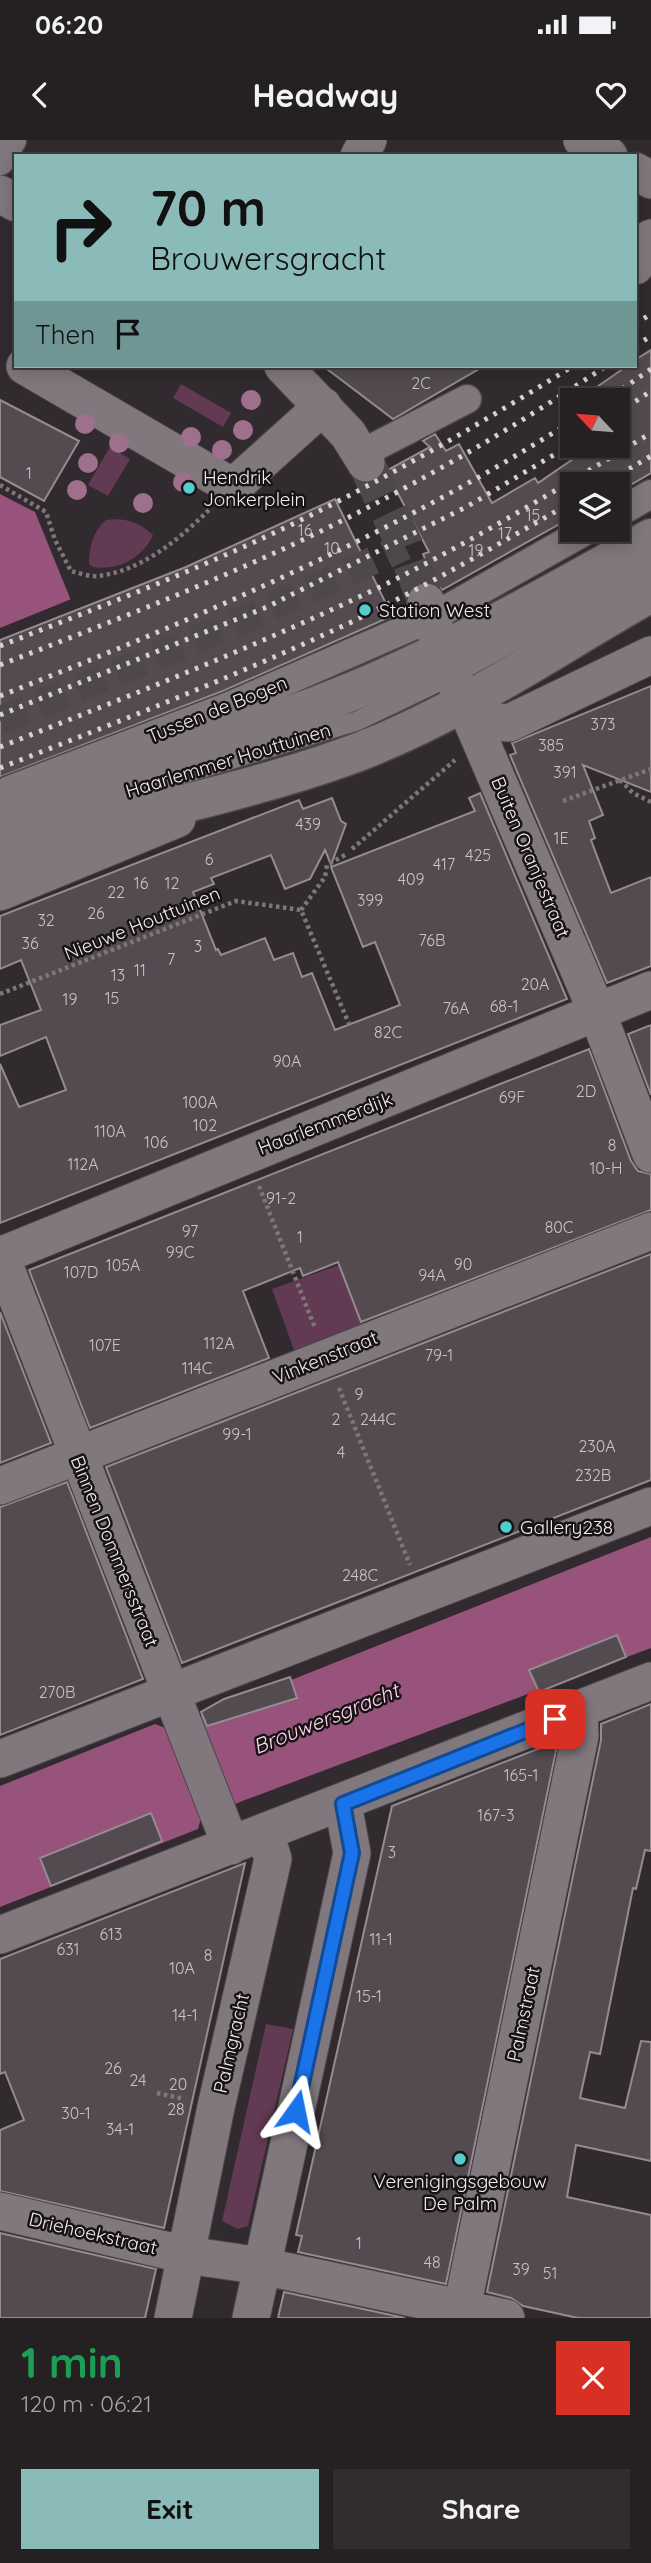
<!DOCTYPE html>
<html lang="en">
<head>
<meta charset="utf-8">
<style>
	body { margin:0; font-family:Quicksand,sans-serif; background:#312d2f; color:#f1f3f6; height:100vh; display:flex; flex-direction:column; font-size:26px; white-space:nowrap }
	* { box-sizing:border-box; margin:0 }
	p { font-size:23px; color:#a3a3a5 }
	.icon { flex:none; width:38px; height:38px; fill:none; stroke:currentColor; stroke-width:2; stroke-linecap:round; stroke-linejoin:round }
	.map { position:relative; height:2178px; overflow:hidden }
	.sheet { display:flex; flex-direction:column; background:#252022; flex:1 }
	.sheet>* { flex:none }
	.hud { position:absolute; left:14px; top:14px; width:623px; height:214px; border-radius:0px; box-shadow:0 4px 18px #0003,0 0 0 2px #423e40; background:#8bbbb9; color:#111; overflow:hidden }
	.needle { width:46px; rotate:296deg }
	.buttons { position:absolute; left:560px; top:248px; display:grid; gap:14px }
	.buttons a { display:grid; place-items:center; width:70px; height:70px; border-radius:0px; background:#252022; box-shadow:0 4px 18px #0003,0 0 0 2px #423e40; font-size:35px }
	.pin { position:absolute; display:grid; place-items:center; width:60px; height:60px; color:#fff; margin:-30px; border-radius:14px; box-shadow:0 4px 10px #0006 }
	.me { position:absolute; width:77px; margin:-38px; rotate:12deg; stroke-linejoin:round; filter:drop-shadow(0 0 5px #0008) }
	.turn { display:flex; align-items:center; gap:24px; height:147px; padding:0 21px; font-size:32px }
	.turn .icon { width:91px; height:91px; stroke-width:2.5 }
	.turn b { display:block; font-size:49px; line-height:60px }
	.then { display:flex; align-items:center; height:66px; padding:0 21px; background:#0003; gap:14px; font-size:26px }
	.round { display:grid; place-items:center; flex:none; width:74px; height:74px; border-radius:0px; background:#312d2f }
	.headline { display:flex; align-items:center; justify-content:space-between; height:119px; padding:0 21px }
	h1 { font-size:42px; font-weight:700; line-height:52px; color:#1e9e55 }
	.action { display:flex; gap:14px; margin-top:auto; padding:14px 21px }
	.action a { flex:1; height:80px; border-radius:0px; background:#8bbbb9; color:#111; font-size:28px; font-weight:700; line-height:80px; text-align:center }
	.action a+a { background:#312d2f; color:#f1f3f6 }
	.status { display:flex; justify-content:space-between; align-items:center; height:49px; padding:0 35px; background:#252022; direction:ltr }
	.status svg { height:19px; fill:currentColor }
	header { display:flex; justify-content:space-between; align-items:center; height:91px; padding:0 21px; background:#252022; font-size:32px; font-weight:700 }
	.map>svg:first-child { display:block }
	.green { fill:#633a53 }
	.water { fill:#97537c }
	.pier { fill:#312a2e }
	.building { fill:#534b50; stroke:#948c90; stroke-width:2 }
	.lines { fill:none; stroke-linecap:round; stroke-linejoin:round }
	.pedestrian-tunnel { stroke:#4e474b; stroke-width:28; stroke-dasharray:28 14; stroke-linecap:butt }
	.minor-tunnel { stroke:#4e474b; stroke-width:37; stroke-dasharray:37 18; stroke-linecap:butt }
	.service-casing { stroke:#4d464a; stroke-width:22 }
	.pedestrian-casing { stroke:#4d464a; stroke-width:31 }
	.minor-casing { stroke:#4d464a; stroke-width:39 }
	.tertiary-casing { stroke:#4d464a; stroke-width:41 }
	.path { stroke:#7d777a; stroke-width:4.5; stroke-dasharray:3.5 3.5; stroke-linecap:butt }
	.service { stroke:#80787c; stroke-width:19 }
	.pedestrian { stroke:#80787c; stroke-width:28 }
	.minor { stroke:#80787c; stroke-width:37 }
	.tertiary { stroke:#80787c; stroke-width:38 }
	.rail { stroke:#d6d1d3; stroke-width:5; stroke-dasharray:3.5 7; stroke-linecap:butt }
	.tree { fill:#9e708b }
	.route-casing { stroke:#114b97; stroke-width:18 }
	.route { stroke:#1a73e8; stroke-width:12 }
	.poi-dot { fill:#52cdcc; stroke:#171315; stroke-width:2.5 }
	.labels { text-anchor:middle; stroke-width:5; stroke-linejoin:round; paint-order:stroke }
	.number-label { font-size:16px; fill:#c9c3c6 }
	.poi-label { font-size:19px; fill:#f0ebed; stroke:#171315; text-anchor:start }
	.street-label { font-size:19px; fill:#f0ebed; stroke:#171315 }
	.water-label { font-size:21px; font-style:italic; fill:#ffd6ec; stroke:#171315 }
</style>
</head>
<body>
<div class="status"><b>06:20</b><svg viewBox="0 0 49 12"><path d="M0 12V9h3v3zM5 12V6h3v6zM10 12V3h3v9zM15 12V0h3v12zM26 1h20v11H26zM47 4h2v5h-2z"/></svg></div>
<header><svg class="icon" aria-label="back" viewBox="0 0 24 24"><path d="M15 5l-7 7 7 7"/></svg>Headway<svg class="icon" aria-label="heart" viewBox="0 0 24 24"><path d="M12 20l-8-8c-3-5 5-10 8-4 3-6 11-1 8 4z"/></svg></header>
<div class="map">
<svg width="651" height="2178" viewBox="0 0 651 2178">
	<rect width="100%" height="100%" fill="#312a2e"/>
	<path class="green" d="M181 244 231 273 223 287 173 258Z
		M110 307 130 319 108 356 88 345Z
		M106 380C124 377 140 382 153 395 143 418 118 431 93 427L89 424C89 407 93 391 106 380Z
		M339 1125 366 1193 300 1227 272 1149Z
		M266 1884 293 1889 248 2086 238 2089 222 2081Z"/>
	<path class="water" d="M0 354 35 372 92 512 0 549Z
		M651 1397V1508L245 1660 201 1678 198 1689 0 1767V1646L155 1584 168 1589Z"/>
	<path class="pier" d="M74 458 95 510 0 552V488Z"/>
	<path class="building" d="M651 210V333L620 351 618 345H572V377L442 450 436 444 423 414 429 412 386 331 430 307 423 301 435 294 446 311 459 304 492 363 535 338 538 343 592 306H618V261H602L594 249 627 226H635V220Z
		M323 226H484L393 279Z
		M0 260 79 301 44 361 0 337Z
		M335 359 392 476 223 551 0 637V500L186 427Z
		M651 546V652L583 625 603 675 589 681 595 698 591 700 611 753 651 737V826L607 843 510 615 516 613 512 603Z
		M480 653 567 859 0 1083V924L19 967 66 950 46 897 0 916V885L41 870 21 820 0 829V776L299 660 303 669 332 658 341 681 346 684 331 725 325 710 310 739 285 749 271 715 211 738 214 744 193 752 216 810 218 809 221 815 265 798 274 820 293 813 302 837 312 833 335 890 400 865 375 802 363 807 331 727 475 671 469 658Z
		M651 885V955L628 894Z
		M589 909 631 1021 638 1031 651 1034V1070L361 1182 338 1122 303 1136 300 1128 243 1151 269 1218 90 1288 29 1130Z
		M651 1114V1340L182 1523 106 1327Z
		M0 1172 51 1303 0 1323Z
		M67 1342 143 1539 0 1595V1367Z
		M617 1495 626 1517 539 1552 529 1530Z
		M290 1537 297 1558 207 1586 201 1572 224 1559Z
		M651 1564V1711L645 1710 636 1749 633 1748 600 1914 590 1912 580 1958 625 1968 641 1901 651 1902V2021L576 2005 567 2057 651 2075V2178H578L523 2166 511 2158 487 2152 601 1600V1584Z
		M558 1601 446 2144 298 2112 302 2096 296 2095 392 1666Z
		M151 1673 162 1701 51 1746 40 1718Z
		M245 1723 164 2088 0 2051V1990L24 1980 5 1932 0 1934V1819Z
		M0 2093 156 2129 145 2178H0Z
		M284 2152 405 2178H278Z"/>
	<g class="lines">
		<path class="pedestrian-tunnel" d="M0 580 228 487 405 406"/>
		<path class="minor-tunnel" d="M366 323 405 406 426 462"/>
		<defs>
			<path id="service" d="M0 699 92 662 357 581 453 535 651 425"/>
			<path id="pedestrian" d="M0 21 12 0
				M361 314 467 259
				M618 373 651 354
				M9 650 229 566 431 478 587 390"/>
			<path id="minor" d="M582 0 609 16
				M359 16 368 0
				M635 31 651 40
				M0 54 16 63
				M635 126 651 98
				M25 226 233 347 323 266
				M283 226 348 294 366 323
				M426 462 442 511 597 872 651 1014
				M472 580 509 583 651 515
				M0 752 177 679
				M0 1114 231 1706
				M0 1116 651 850
				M0 1346 651 1091
				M0 1619 651 1366
				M0 1795 651 1541
				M0 2071 186 2115 262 2126 506 2178
				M173 2178 216 1967 273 1719 265 1693
				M251 2178 352 1713 343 1664
				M460 2178 580 1596 579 1569"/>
			<path id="tertiary" d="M0 673C104 633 211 604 315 566 433 522 541 459 651 398
				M0 721C117 673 243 656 361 611 464 571 555 507 651 453"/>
		</defs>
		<use href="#service" class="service-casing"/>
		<use href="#pedestrian" class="pedestrian-casing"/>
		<use href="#minor" class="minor-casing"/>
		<use href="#tertiary" class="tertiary-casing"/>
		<path class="path" d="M0 345 46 372 55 400 71 431C79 433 90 437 98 436 142 431 179 399 209 370
			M620 640 633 653 651 662
			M563 661 651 629
			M352 709 455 620
			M301 770 325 737 327 725 345 715
			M0 854 236 761 301 770 349 884
			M259 1046 315 1188
			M339 1248 410 1425
			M157 1953 184 1959"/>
		<use href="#service" class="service"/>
		<use href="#pedestrian" class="pedestrian"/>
		<use href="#minor" class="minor"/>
		<use href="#tertiary" class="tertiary"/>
		<path class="rail" d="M635 184 651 174
			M635 206 651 196
			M605 261 651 229
			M618 273 651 251
			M602 345 651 316
			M0 506C107 464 216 423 319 371 406 327 490 278 573 226
			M0 525C90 490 181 455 270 415 387 362 500 297 606 226
			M0 556C198 478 392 396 572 281
			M0 575 267 467 468 366 572 304
			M0 607C129 556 258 506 382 446 475 400 563 346 651 293
			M0 628C115 583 231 538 343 486 422 449 497 405 572 362"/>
	</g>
	<g class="tree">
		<circle cx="251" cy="260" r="10"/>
		<circle cx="85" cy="284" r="10"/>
		<circle cx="243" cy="290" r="10"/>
		<circle cx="191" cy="297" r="10"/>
		<circle cx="119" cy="303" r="10"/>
		<circle cx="222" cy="310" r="10"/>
		<circle cx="88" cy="323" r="10"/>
		<circle cx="183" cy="342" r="10"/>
		<circle cx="77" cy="350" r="10"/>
		<circle cx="143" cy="363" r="10"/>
	</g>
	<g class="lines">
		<defs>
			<path id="route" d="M296 1971 352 1713 343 1664 555 1579"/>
		</defs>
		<use href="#route" class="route-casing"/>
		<use href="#route" class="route"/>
	</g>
	<g class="poi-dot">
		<circle cx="189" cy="348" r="7"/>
		<circle cx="365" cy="470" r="7"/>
		<circle cx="506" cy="1387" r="7"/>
		<circle cx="460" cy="2019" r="7"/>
	</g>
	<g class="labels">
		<g class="number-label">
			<text x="421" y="249">2C</text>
			<text x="29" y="339">1</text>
			<text x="533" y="381">15</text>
			<text x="305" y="396">16</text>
			<text x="505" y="399">17</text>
			<text x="332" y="414">10</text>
			<text x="476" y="416">19</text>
			<text x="603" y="590">373</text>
			<text x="551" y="611">385</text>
			<text x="565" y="638">391</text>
			<text x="308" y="690">439</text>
			<text x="561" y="704">1E</text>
			<text x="478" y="721">425</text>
			<text x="209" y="725">6</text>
			<text x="444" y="730">417</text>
			<text x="411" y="745">409</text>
			<text x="141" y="749">16</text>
			<text x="172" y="749">12</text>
			<text x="116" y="758">22</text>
			<text x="370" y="766">399</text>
			<text x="96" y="779">26</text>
			<text x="46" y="786">32</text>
			<text x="432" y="806">76B</text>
			<text x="30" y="809">36</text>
			<text x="198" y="812">3</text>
			<text x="171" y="825">7</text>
			<text x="140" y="836">11</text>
			<text x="118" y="841">13</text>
			<text x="535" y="850">20A</text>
			<text x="112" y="864">15</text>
			<text x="70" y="865">19</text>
			<text x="504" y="872">68-1</text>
			<text x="456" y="874">76A</text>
			<text x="388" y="898">82C</text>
			<text x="287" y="927">90A</text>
			<text x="586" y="957">2D</text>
			<text x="512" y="963">69F</text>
			<text x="200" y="968">100A</text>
			<text x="205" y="991">102</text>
			<text x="110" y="997">110A</text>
			<text x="156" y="1008">106</text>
			<text x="612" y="1011">8</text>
			<text x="83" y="1030">112A</text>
			<text x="606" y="1034">10-H</text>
			<text x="281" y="1064">91-2</text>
			<text x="559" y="1093">80C</text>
			<text x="190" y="1097">97</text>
			<text x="300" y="1103">1</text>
			<text x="180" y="1118">99C</text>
			<text x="463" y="1130">90</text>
			<text x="123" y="1131">105A</text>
			<text x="81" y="1138">107D</text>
			<text x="432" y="1141">94A</text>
			<text x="219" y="1209">112A</text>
			<text x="105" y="1211">107E</text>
			<text x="439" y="1221">79-1</text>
			<text x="197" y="1234">114C</text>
			<text x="359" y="1260">9</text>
			<text x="336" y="1285">2</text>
			<text x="378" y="1285">244C</text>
			<text x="237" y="1300">99-1</text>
			<text x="597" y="1312">230A</text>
			<text x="341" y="1318">4</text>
			<text x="593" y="1341">232B</text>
			<text x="360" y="1441">248C</text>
			<text x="57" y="1558">270B</text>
			<text x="521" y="1641">165-1</text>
			<text x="496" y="1681">167-3</text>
			<text x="392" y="1718">3</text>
			<text x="111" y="1800">613</text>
			<text x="381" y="1805">11-1</text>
			<text x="68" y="1815">631</text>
			<text x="208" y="1821">8</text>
			<text x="182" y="1834">10A</text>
			<text x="369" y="1862">15-1</text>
			<text x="185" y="1881">14-1</text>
			<text x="113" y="1934">26</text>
			<text x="138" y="1946">24</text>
			<text x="178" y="1950">20</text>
			<text x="176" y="1975">28</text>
			<text x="76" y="1979">30-1</text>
			<text x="120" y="1995">34-1</text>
			<text x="359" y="2109">1</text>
			<text x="432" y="2128">48</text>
			<text x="521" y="2135">39</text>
			<text x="550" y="2139">51</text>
		</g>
		<g class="poi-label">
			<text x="203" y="344">Hendrik<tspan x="203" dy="22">Jonkerplein</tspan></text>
			<text x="379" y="477">Station West</text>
			<text x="520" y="1394">Gallery238</text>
			<text x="460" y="2048" text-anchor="middle">Verenigingsgebouw<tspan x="460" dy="22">De Palm</tspan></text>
		</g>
		<g class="street-label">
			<text transform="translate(217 569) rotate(-22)" y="7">Tussen de Bogen</text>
			<text transform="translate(228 620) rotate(-17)" y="7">Haarlemmer Houttuinen</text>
			<text transform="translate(531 717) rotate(67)" y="7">Buiten Oranjestraat</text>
			<text transform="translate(142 783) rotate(-22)" y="7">Nieuwe Houttuinen</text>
			<text transform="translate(325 983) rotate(-21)" y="7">Haarlemmerdijk</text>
			<text transform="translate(325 1217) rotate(-22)" y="7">Vinkenstraat</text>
			<text transform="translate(115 1411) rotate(68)" y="7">Binnen Dommersstraat</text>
			<text transform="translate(523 1874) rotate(-78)" y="7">Palmstraat</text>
			<text transform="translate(231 1903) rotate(-77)" y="7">Palmgracht</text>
			<text transform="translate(93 2093) rotate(13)" y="7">Driehoekstraat</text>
		</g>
		<g class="water-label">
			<text transform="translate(326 1579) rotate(-22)" y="7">Brouwersgracht</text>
		</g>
	</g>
</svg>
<div class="buttons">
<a><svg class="needle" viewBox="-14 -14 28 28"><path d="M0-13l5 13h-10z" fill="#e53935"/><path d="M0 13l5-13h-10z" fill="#a3a3a5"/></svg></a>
<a><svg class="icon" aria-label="layers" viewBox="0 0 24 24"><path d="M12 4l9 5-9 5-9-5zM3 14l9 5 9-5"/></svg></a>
</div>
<div class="pin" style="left:555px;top:1579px;background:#d93025"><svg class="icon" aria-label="arrive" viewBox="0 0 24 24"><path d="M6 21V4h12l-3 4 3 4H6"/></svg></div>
<svg class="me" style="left:296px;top:1971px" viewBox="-20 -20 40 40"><path d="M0-17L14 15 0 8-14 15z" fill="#1a73e8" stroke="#fff" stroke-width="4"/></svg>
<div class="hud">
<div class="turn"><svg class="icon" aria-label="right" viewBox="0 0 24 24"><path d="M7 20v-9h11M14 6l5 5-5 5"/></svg><div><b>70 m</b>Brouwersgracht</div></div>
<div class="then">Then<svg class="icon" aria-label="arrive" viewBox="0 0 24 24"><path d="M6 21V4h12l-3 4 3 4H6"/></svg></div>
</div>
</div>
<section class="sheet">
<div class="headline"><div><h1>1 min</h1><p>120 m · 06:21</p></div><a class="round" style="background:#d93025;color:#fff"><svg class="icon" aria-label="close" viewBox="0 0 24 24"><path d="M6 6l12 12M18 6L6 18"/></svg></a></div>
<div class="action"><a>Exit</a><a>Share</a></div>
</section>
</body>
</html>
